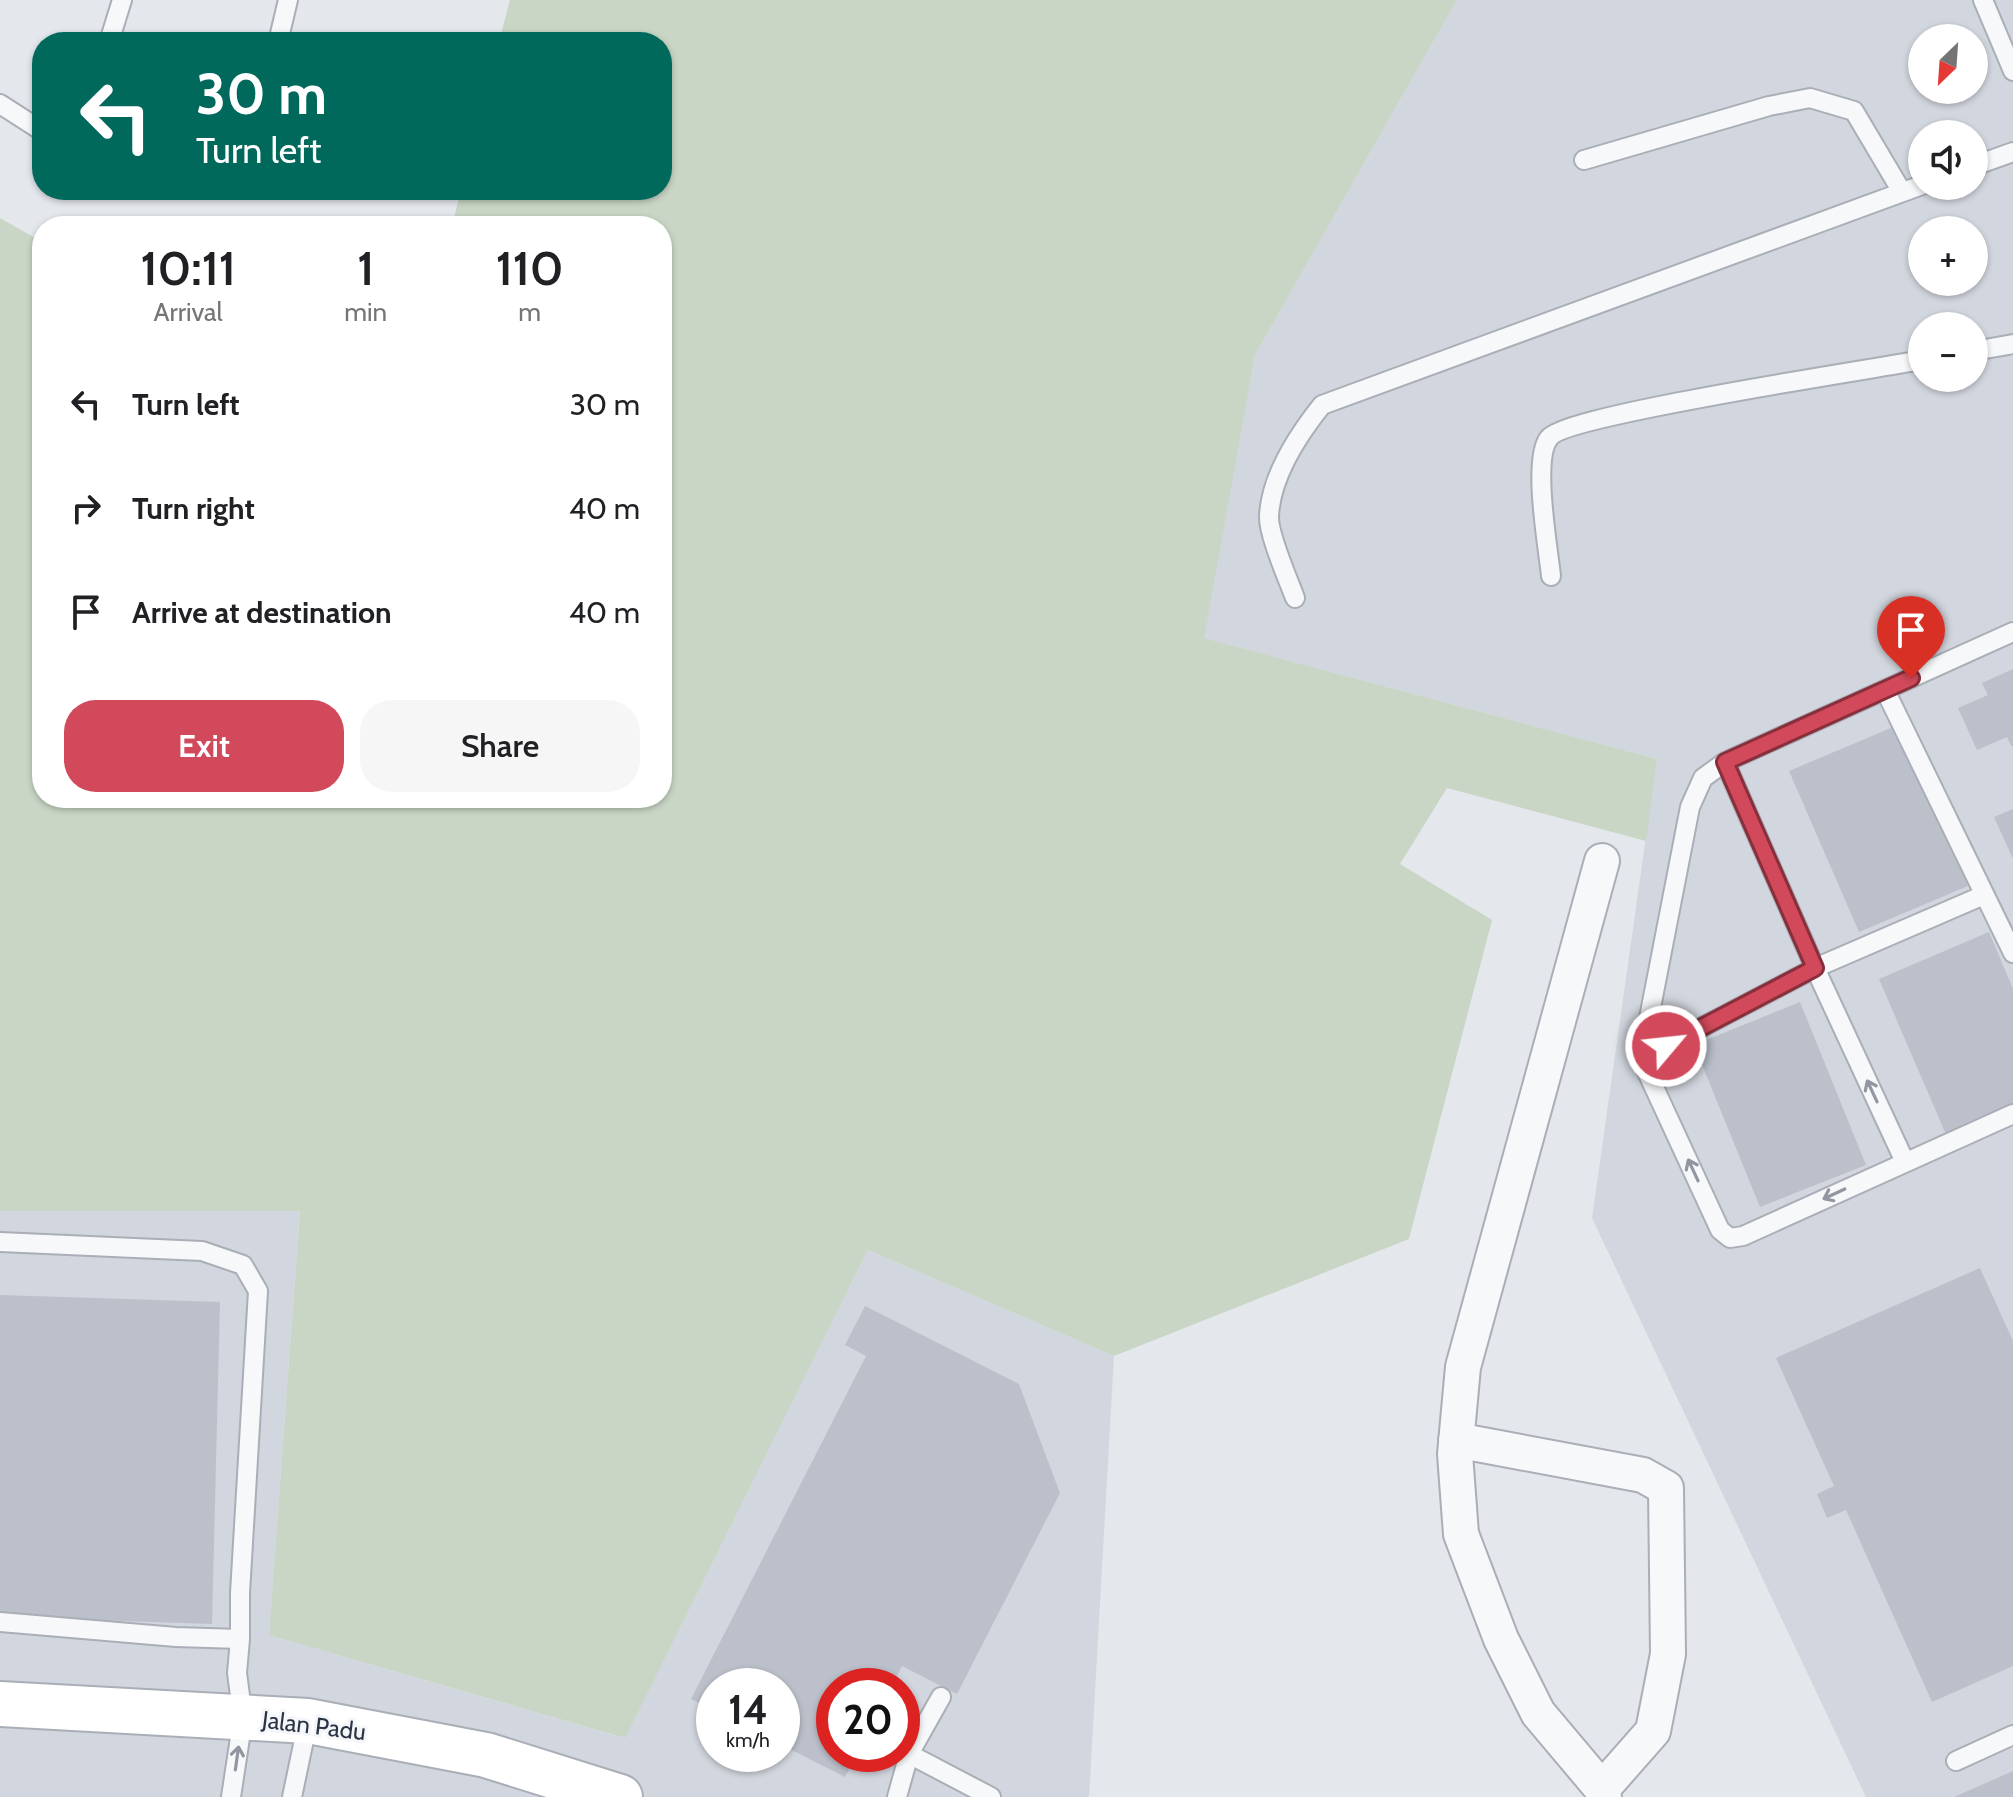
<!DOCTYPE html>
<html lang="en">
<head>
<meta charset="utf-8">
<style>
	body { margin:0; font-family:Cabin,sans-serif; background:#f6f6f6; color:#202124; height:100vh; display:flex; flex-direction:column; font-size:30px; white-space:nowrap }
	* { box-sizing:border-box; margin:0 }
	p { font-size:26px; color:#757577 }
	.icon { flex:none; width:44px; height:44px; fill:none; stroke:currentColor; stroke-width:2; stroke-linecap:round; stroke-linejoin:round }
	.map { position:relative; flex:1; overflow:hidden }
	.side { position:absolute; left:32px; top:216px; width:640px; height:592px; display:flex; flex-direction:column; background:#fff; border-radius:32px; box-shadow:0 2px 6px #0004 }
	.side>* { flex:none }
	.hud { position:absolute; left:32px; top:32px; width:640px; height:168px; border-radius:32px; box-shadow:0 2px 6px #0004; background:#00695c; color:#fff; overflow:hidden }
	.needle { width:52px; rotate:205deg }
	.fabs { position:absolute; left:1908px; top:24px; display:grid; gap:16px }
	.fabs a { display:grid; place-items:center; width:80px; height:80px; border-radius:50%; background:#fff; box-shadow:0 2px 6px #0004; font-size:40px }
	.speed { position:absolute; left:696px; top:1668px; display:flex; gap:16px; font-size:40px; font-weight:700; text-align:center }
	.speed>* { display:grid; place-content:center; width:104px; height:104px; border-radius:50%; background:#fff; box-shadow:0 2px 6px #0004; line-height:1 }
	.speed small { font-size:20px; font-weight:400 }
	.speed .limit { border:12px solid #d22; background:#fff; color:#111 }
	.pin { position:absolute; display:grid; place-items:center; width:68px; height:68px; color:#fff; margin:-82px -34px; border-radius:50% 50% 50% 0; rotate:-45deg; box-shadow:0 0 8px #0007 }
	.pin .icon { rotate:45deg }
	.me { position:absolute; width:88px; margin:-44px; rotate:62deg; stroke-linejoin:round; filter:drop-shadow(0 0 6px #0008) }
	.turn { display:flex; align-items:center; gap:28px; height:168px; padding:0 32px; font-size:36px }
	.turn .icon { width:104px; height:104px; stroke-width:2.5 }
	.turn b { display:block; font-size:56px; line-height:68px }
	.eta { display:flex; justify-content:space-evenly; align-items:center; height:136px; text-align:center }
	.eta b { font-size:48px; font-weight:600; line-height:56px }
	.button { display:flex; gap:16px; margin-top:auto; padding:16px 32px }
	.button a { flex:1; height:92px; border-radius:32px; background:#d1495b; color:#fff; font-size:32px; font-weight:600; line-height:92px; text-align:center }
	.button a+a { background:#f6f6f6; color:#202124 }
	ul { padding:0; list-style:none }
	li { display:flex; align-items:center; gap:24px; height:104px; padding:0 32px }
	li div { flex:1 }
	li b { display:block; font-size:30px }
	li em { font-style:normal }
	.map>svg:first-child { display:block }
	.built { fill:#d2d6de; fill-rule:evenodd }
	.green { fill:#c9d6c5 }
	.building { fill:#bbc0ca }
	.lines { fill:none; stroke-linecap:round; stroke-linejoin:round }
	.lane-casing { stroke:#a9aeb7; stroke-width:22 }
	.street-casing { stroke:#a9aeb7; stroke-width:38 }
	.secondary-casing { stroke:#a9aeb7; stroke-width:48 }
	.lane { stroke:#f7f8fa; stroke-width:18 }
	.street { stroke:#f7f8fa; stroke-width:34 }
	.secondary { stroke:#fff; stroke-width:44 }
	.oneway { stroke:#9196a0 }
	.route-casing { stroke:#882f3b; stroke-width:20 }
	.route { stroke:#d1495b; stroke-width:14 }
	.labels { text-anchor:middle; stroke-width:6; stroke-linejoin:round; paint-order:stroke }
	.street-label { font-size:24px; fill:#2b3445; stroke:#f4f6f9 }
</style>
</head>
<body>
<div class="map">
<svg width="2013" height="1797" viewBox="0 0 2013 1797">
	<rect width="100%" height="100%" fill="#e4e7ec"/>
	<path class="built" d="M1457 0H2013V1797H1866L1592 1218 1657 759 1203 638 1255 355ZM1922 38H1974V90H1922ZM1922 134H1974V186H1922ZM1922 230H1974V282H1922ZM1922 326H1974V378H1922Z
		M300 1210 269 1635 624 1738 868 1250 1114 1356 1089 1797H0V1211ZM714 1686H782V1754H714ZM834 1686H902V1754H834Z"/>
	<path class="green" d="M510 0H1457L1255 355 1204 638 1657 759 1646 841 1447 788 1400 864 1492 920 1409 1239 1114 1356 868 1250 625 1738 269 1635 300 1211H0V218L42 242V798H662V226H452L461 190H662V42H499Z"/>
	<path class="building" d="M2013 669V746H2011L2007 737 1977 750 1958 708 1988 695 1982 683Z
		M1898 725 1968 886 1859 932 1789 771Z
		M2013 809V859L1994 817Z
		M1989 932 2013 989V1111L1948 1139 1879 979Z
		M1800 1002 1866 1165 1760 1207 1694 1045Z
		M1980 1268 2013 1341V1666L1932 1702 1846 1510 1827 1518 1817 1494 1834 1486 1776 1358Z
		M0 1295 220 1302 212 1624 0 1617Z
		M865 1306 1019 1384 1060 1493 957 1694 902 1666 892 1686H834V1754H857L845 1777 782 1745V1686H714V1710L691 1699 866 1356 845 1345Z
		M2013 1771V1797H1954Z"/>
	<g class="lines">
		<defs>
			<path id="lane" d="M1983 0 2013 71
				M109 42 122 0
				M278 42 288 0
				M0 104 42 131
				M1584 160 1769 106 1810 98 1854 111 1902 192
				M1974 166 2013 152
				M1974 351 2013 344
				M1551 576C1548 547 1532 459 1549 438 1566 415 1873 369 1922 360
				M1295 598C1288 579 1268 534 1269 516 1271 476 1298 435 1322 405L1922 185
				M1885 690 2013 953
				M1725 762 1703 778 1690 807 1641 1059 1720 1230 1730 1238 1743 1236 2013 1114
				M1641 1059 1815 968 1984 895
				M1905 1162 1815 968 1725 762 2013 632
				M0 1242 202 1251 243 1265 258 1291 240 1593V1639L176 1637 0 1622
				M909 1754 991 1797
				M1956 1761 2013 1735
				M231 1797 243 1718 237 1673 240 1639
				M292 1797 308 1721
				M897 1797 909 1754 941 1697"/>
			<path id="street" d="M1602 861 1463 1367 1455 1454 1461 1534 1501 1639 1538 1713 1602 1789 1604 1797
				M1456 1440 1643 1475 1666 1488 1668 1654 1653 1731 1602 1789"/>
			<path id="secondary" d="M0 1704 308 1721 486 1755 620 1797"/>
		</defs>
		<use href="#lane" class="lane-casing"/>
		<use href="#street" class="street-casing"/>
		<use href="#secondary" class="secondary-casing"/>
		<use href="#lane" class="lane"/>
		<use href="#street" class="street"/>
		<use href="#secondary" class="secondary"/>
	</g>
	<defs><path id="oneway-shaft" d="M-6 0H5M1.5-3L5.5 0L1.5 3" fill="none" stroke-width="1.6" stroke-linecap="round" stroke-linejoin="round" transform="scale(2)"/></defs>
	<g class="oneway">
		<use href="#oneway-shaft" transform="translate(1872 1091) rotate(-115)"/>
		<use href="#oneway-shaft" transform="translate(1693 1170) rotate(-115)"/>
		<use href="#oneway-shaft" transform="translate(1834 1194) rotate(155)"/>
		<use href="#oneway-shaft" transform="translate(237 1758) rotate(-82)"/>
	</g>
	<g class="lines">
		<defs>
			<path id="route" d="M1666 1046 1815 968 1725 762 1911 678"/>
		</defs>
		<use href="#route" class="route-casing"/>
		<use href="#route" class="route"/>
	</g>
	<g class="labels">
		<g class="street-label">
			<text transform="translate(314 1726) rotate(7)" y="8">Jalan Padu</text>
		</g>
	</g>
</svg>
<div class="fabs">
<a><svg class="needle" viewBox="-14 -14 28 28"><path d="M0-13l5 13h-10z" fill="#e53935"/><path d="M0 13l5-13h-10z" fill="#757577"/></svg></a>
<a><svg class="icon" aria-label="sound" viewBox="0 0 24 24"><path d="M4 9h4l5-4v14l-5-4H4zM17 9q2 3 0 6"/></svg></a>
<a>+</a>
<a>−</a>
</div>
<div class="speed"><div>14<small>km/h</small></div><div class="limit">20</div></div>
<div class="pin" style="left:1911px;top:678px;background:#d93025"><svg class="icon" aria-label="arrive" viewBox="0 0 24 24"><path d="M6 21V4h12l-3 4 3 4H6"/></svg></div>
<svg class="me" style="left:1666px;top:1046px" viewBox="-20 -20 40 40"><circle r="17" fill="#d1495b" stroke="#fff" stroke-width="3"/><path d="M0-11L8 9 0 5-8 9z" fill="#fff"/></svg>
<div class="hud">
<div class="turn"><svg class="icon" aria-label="left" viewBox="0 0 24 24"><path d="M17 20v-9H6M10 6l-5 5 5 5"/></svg><div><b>30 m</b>Turn left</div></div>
</div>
<section class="side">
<div class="eta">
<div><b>10:11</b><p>Arrival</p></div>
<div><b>1</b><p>min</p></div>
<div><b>110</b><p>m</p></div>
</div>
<ul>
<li><svg class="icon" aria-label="left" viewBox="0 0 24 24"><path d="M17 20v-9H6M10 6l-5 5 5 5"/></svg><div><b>Turn left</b></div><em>30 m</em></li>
<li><svg class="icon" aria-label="right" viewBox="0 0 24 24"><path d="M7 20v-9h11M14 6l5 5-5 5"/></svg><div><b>Turn right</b></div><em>40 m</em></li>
<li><svg class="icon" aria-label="arrive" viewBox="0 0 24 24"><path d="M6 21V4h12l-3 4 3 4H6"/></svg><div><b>Arrive at destination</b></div><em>40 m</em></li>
</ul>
<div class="button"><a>Exit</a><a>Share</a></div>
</section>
</div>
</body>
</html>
